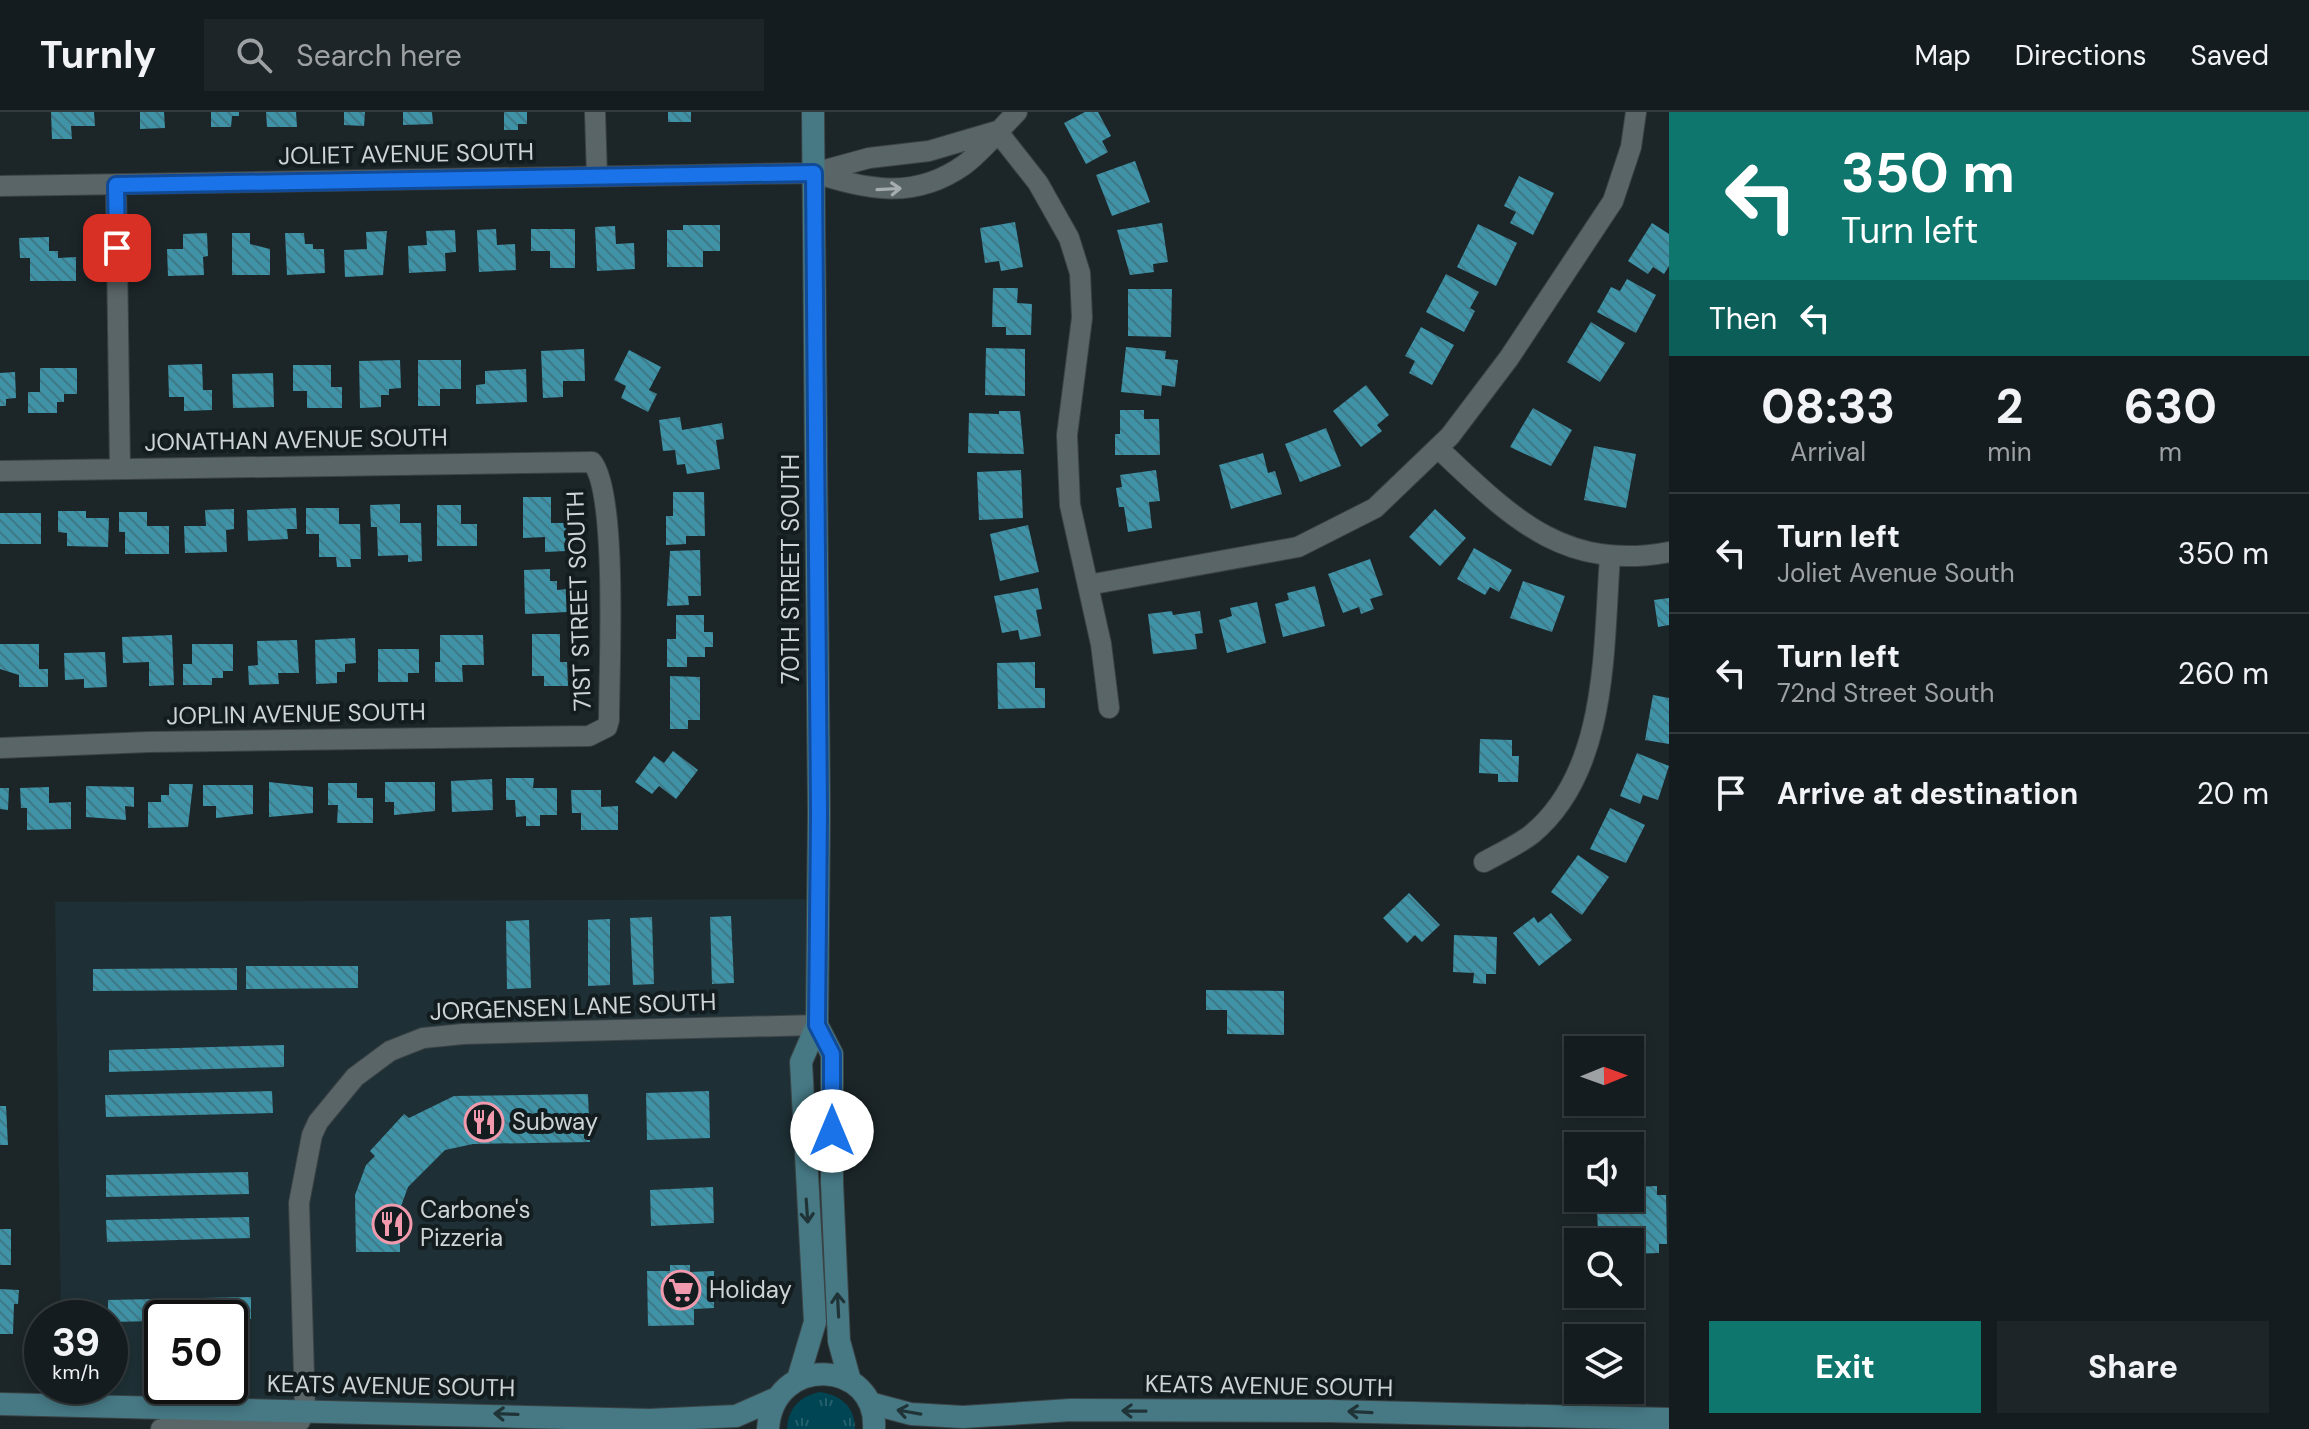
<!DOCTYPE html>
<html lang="en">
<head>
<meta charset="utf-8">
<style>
	body { margin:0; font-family:"DM Sans",sans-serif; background:#1e2528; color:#f1f3f6; height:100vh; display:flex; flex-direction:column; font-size:30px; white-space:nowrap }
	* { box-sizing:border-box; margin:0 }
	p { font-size:26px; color:#9da1a4 }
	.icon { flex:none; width:44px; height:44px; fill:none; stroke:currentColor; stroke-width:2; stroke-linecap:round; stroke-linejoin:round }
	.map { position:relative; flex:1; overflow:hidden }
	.details { display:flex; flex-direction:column; background:#151c1f; width:640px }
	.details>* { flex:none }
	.guide { background:#0f766e; color:#fff; overflow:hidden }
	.needle { width:52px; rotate:89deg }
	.buttons { position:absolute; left:1564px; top:924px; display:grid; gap:16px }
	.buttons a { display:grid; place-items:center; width:80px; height:80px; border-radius:0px; background:#151c1f; box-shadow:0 4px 12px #0003,0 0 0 2px #343a3d; font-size:40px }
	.speed { position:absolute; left:24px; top:1188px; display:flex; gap:16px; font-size:40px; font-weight:700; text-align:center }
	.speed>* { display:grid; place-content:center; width:104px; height:104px; border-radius:50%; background:#151c1f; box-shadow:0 4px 12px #0003,0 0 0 2px #343a3d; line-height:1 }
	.speed small { font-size:20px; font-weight:400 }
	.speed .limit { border:4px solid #111; border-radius:12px; background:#fff; color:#111 }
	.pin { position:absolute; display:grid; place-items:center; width:68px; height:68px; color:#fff; margin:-34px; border-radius:16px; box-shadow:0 4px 12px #0006 }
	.me { position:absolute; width:88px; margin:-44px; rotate:0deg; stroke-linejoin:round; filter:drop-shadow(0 0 6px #0008) }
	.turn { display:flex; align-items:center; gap:28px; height:168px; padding:0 40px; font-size:36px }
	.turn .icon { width:104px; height:104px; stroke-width:2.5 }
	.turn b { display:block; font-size:56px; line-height:68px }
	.then { display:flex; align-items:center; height:76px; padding:0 40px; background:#0003; gap:16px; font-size:30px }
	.eta { display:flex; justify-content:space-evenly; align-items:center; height:136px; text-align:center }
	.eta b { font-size:48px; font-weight:700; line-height:56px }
	.primary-button { display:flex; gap:16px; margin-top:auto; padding:16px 40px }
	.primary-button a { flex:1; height:92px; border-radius:0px; background:#0f766e; color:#fff; font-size:32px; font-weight:700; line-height:92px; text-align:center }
	.primary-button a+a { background:#1e2528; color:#f1f3f6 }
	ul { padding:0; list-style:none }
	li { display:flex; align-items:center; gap:24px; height:120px; padding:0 40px; border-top:2px solid #343a3d }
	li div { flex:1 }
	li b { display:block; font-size:30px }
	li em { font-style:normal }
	header { display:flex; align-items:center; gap:48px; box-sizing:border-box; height:112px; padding:0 40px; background:#151c1f; border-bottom:2px solid #343a3d }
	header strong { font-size:38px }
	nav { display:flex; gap:44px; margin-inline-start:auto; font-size:28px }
	.search { width:560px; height:72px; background:#1e2528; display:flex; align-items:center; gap:20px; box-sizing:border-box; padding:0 28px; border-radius:0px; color:#9da1a4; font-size:30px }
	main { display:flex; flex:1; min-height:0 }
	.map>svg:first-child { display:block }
	.built { fill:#1e3035; fill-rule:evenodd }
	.grass { fill:url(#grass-tufts) }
	.building { fill:url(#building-back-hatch) }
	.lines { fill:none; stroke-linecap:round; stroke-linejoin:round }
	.minor-casing { stroke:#3a4245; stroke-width:22 }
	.secondary-casing { stroke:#3a4245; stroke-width:24 }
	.minor { stroke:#5a6568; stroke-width:20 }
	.secondary { stroke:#467984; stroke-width:22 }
	.oneway { stroke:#a5adb0 }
	.oneway2 { stroke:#203438 }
	.route-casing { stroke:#114b97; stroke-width:20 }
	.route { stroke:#1a73e8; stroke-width:14 }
	.labels { text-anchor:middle; stroke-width:8; stroke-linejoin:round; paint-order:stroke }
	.street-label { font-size:24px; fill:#ced4d6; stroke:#131d1f }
	.poi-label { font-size:24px; fill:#ced4d6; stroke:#131d1f; text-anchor:start }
</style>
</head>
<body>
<header>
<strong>Turnly</strong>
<div class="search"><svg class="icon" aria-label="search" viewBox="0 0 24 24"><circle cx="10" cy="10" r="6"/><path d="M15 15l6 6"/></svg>Search here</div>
<nav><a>Map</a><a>Directions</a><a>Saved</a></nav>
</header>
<main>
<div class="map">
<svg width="1669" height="1317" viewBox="0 0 1669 1317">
	<defs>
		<pattern id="grass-tufts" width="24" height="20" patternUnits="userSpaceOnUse" patternTransform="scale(2)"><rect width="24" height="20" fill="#004553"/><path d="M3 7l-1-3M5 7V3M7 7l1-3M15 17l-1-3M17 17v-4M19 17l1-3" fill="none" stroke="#245f6b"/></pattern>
		<pattern id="building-back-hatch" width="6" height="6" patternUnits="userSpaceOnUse" patternTransform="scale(2)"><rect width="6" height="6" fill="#4092a6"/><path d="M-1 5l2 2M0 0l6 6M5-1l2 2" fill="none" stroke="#3f7987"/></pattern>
	</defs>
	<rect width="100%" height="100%" fill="#1c2629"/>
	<path class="built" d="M817 787V913L801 951 815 1210 798 1267 736 1304 63 1294 62 1274H110V1206H61L55 790ZM162 1206H230V1274H162Z"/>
	<path class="grass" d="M820 1280C841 1283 855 1295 855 1317H787C788 1296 800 1284 820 1280Z"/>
	<path class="building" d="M51 0H94L95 14H71L72 27H52Z
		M140 0H164L165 16 140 17Z
		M211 0H239V4H232L231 15H211Z
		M266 0H296L297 15H267Z
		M344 0H365L364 14 344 13Z
		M403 0H432L433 12 403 13Z
		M504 0H527V12H518V18H504Z
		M668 0H691V10H668Z
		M1085 0H1098L1111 24 1102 29 1108 40 1086 52 1064 11Z
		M1135 49 1150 90 1112 104 1096 63Z
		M1519 64 1554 81 1533 123 1510 111 1516 100 1504 94Z
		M1015 110 1023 155 1001 159 999 149 985 151 980 116Z
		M1162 111 1168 150 1153 152 1154 160 1130 163 1117 118Z
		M1652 111 1669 122V154L1664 162 1653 155 1648 162 1628 149Z
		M1478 112 1517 131 1496 174 1457 155Z
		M683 113H720V139H703V155H667V118H683Z
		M615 114 616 132 634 131 635 157 597 159 595 115Z
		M496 117 497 133 515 132 516 158 479 160 477 118Z
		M531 117H575V156H550V139H531Z
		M455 118 456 140 445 141 446 159 409 161 408 134 427 133 426 119Z
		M387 119 383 163 345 165 344 138 367 137 366 120Z
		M207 121 208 144 203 145 204 163 168 164 167 137H183V122Z
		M232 121H250V132L270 137V163H232Z
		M285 121H304L305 132H313V137H324L325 161 287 163Z
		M49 125V139H58V146L76 145V169H30V146H20L19 126Z
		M1446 162 1479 180 1470 196 1475 199 1464 220 1426 200Z
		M1627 167 1656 183 1636 221 1597 200 1611 175 1620 179Z
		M993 176H1018L1017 191 1032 192 1031 223H1006V215H992Z
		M1128 177H1172L1171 225 1128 224Z
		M1591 210 1625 231 1600 270 1567 250Z
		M1421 215 1454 233 1432 273 1409 261 1415 249 1405 244Z
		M1126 235 1166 239 1165 247 1178 248 1175 275 1162 273 1161 284 1121 280Z
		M986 236 1025 237V284L985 283Z
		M584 237 585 269H563V285L543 286 541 239Z
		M629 238 661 255 649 278 657 282 648 300 621 286 626 274 614 268Z
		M400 248 401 276 389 277V283H381V295L360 296 359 249Z
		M418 248H461V277H440V294H418Z
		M202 252 203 278H212V298L184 299V285H169L168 253Z
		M293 253H331V275H342V296H307V279H293Z
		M40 256H77V282H64V290H57V301H28V280H40Z
		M526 257 527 290 476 292V273L485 272V259Z
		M15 260 16 286 6 287V294H0V261Z
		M273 261 274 295 233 296 232 262Z
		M1366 273 1389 303 1377 313 1382 319 1361 335 1333 299Z
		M1533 296 1572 318 1551 354 1510 335Z
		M1120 298H1144V307H1159L1160 343H1115V322H1120Z
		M999 299H1020L1024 342 968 341 969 301 999 302Z
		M680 305 682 318 722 311 724 327 716 328 720 357 687 362 685 352 677 353 675 338 663 339 659 308Z
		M1326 316 1341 354 1300 370 1285 332Z
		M1594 334 1636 342 1626 396 1584 388Z
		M1263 341 1268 361 1275 359 1282 382 1231 397 1219 353Z
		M1021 358 1023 406 979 408 977 360Z
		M1156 358 1160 389 1149 390 1152 416 1128 420 1124 395H1119L1116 376 1122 375 1120 363Z
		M673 380H704L705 424H686V432L666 433V404H673Z
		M523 385H551V411H566L567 439 545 440V425L523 426Z
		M400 392V411H421L422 449 408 450V443L378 444 377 415H371L370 393Z
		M437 393H461V412H477V434H437Z
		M296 396 297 417H287L288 427 248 429 247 398Z
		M306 396H339V412H360L361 447H350L351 455H337L336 445H319V422H306Z
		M234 397V417L226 418 227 440 185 441 184 414H206L205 398Z
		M1435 397 1466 426 1440 454 1409 425Z
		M58 399H86V406H109L108 435 67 434V421L58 420Z
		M119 400H147V414H169V442H125V420H119Z
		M0 401H41V432H0Z
		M1028 413 1039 460 1000 469 990 422Z
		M1474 436 1512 458 1499 480 1490 475 1485 483 1457 467Z
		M700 438 701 484H688L689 493 667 494 670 439Z
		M1370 447 1383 483 1370 487 1374 497 1361 502 1359 495 1343 501 1328 462Z
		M550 457V469H557V478L567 477 568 500 525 502 524 458Z
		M1523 469 1565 484 1552 520 1510 506Z
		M1315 474 1325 514 1283 525 1275 492 1289 488 1287 481Z
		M1038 476 1042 497 1036 498 1041 524 1020 528 1018 518 1002 521 994 484Z
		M1669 486V513L1658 515 1654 488Z
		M1257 490 1266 531 1227 541 1219 508 1232 504 1230 496Z
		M1172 499 1173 503 1200 499 1203 521 1195 522 1197 537 1153 542 1148 502Z
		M676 503H704V520H713V535H705V545H687V555H667V527H676Z
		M532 522H560V550H567L568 574H544V564H532Z
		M172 523 174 573 149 574V550L123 551 122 525Z
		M440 523H483L484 553H462L463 570H435V550H440Z
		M355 526 356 551 345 552V560H337V571L316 572 315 528Z
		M297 528 299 561H278L279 572 249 573 248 554 258 553 257 529Z
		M0 532H39V557H48V575H19V563L0 557Z
		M192 532H233V559H223V566H212V573H183V552H192Z
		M378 537H419V561H408V570H378Z
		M105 540 107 575 84 576V567L65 568 64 541Z
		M1035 550V576H1045V596L998 597 997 551Z
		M670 564 700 565V608H688V617H670Z
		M1653 583 1669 586V632L1645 628Z
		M1480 627 1512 628V644H1519L1518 670H1498V662L1479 661Z
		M673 639 698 658 676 687 659 674 652 682 635 670 654 644 664 651Z
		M1637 641 1669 654 1658 688 1643 683 1640 692 1620 684Z
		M506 666H534L533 676H557V703H540V714H526V704L516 705 515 688H506Z
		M492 667 493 698 452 700 451 669Z
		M269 670 313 675V701L269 705Z
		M385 670H435V699L394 703V690H385Z
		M328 671H357V686H373V711H337L338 693H328Z
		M169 672H193L188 715 148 716V690H161V683H169Z
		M203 673H253V702L216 706V694H203Z
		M86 674 134 675V695L125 694 126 708 86 705Z
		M49 675V691L71 690V717L27 718V696H21L20 676Z
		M0 676H9L8 698 0 697Z
		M571 678H601V695L618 694V718H581V701H572Z
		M1610 696 1645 713 1626 751 1590 737Z
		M1578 743 1609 765 1582 803 1551 780Z
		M1409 781 1440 813 1422 830 1415 823 1407 831 1383 806Z
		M1551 801 1572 828 1539 854 1513 821 1534 805 1538 811Z
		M731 804 734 871 712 872 710 805Z
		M652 805 654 872 633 873 630 806Z
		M610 807V873L588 874V808Z
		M529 808 531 876 507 877 506 809Z
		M1454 823 1497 825 1496 862H1486V872L1473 871 1474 861 1453 860Z
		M246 854H358V876L246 877Z
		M237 856V878L93 879V857Z
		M1206 878 1284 879V923L1227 922V898H1206Z
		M284 933V955L109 960V938Z
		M272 979 273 1001 106 1005 105 983Z
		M709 979 710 1026 647 1028 646 981Z
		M588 982 590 1030 473 1032 445 1038 408 1075 400 1097V1140H356L355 1083 366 1053 375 1044 370 1039 404 1002 409 1006 454 984Z
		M0 994H6L8 1033H0Z
		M248 1060 249 1082 106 1085V1063Z
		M1657 1074V1083H1666L1667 1132H1659V1141L1630 1142V1130H1605V1119H1598L1597 1098H1604V1086H1630V1075Z
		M713 1075 714 1111 651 1114 650 1078Z
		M249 1105 250 1126 107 1130 106 1108Z
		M0 1117H11V1153H0Z
		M670 1153H690V1160L714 1159V1196L694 1197V1213L648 1214 647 1159H670Z
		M0 1177 19 1178 18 1192H14L13 1222H0Z
		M251 1185V1207L110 1210 108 1206V1188Z"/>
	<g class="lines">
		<defs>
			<path id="minor" d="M595 0 597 65
				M997 19 1038 71 1069 126 1080 161 1082 206 1067 323 1070 393 1101 532 1109 596
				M814 61C867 77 913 89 964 53 983 39 1000 17 1017 0
				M116 73 120 357
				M0 74 814 61 869 46 929 39 997 19
				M1439 337C1510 404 1563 460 1669 440
				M0 359 592 350C618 381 609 558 609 608L607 615 589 624 149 630 0 636
				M1088 473 1298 435 1375 396 1450 324 1509 246 1613 89 1631 35 1636 0
				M1484 750C1500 741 1518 733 1532 722 1609 658 1603 535 1610 445
				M161 1317 288 1315 300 1309 305 1298 299 1091 312 1023 318 1010 355 965 390 939 423 926 463 922 817 913"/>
			<path id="secondary" d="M817 913 832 942V1071L839 1229 850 1269
				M798 1267 815 1210 801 950 817 913 819 702 813 0
				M870 1291 911 1302 963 1305 1071 1298 1329 1299 1669 1307
				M0 1292 649 1308 736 1304 777 1286
				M768 1317C773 1241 878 1247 874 1317"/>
		</defs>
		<use href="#minor" class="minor-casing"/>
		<use href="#secondary" class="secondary-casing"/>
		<use href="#minor" class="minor"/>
		<use href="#secondary" class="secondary"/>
	</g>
	<defs><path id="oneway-shaft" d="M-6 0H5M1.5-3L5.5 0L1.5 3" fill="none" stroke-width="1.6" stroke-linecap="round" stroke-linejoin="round" transform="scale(2)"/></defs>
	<use class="oneway" href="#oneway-shaft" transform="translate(889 77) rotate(-3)"/>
	<g class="oneway2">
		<use href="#oneway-shaft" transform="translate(807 1099) rotate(86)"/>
		<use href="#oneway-shaft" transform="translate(838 1193) rotate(-93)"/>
		<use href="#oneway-shaft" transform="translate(1134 1299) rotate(-179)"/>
		<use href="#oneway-shaft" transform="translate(909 1300) rotate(-170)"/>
		<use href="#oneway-shaft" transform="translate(1360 1300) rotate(-177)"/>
		<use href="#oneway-shaft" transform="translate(506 1302) rotate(-178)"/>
	</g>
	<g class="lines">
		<defs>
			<path id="route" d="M117 136 116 73 814 61 819 702 817 913 832 942V1019"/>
		</defs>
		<use href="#route" class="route-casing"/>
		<use href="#route" class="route"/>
	</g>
	<defs>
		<symbol id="restaurant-ring" viewBox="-11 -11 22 22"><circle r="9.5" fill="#131d1f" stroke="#f29aad" stroke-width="1.5"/><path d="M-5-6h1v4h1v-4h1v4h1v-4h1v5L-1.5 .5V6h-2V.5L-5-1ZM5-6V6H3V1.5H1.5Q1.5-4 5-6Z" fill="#f29aad"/></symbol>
		<symbol id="supermarket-ring" viewBox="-11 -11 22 22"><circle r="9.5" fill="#131d1f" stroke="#f29aad" stroke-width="1.5"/><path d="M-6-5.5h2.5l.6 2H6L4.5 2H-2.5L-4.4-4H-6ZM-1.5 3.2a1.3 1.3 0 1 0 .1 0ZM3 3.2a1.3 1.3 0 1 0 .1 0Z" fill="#f29aad"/></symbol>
	</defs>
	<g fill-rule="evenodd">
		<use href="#restaurant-ring" x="462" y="988" width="44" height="44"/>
		<use href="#restaurant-ring" x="370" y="1090" width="44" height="44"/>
		<use href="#supermarket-ring" x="659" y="1156" width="44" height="44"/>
	</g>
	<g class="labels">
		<g class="street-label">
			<text transform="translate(406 42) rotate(-1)" y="8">JOLIET AVENUE SOUTH</text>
			<text transform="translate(296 328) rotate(-1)" y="8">JONATHAN AVENUE SOUTH</text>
			<text transform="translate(791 457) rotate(-90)" y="8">70TH STREET SOUTH</text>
			<text transform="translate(579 489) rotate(-92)" y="8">71ST STREET SOUTH</text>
			<text transform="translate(296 602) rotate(-1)" y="8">JOPLIN AVENUE SOUTH</text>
			<text transform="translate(573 895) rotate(-2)" y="8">JORGENSEN LANE SOUTH</text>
			<text transform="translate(391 1274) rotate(1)" y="8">KEATS AVENUE SOUTH</text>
			<text transform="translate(1269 1274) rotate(1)" y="8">KEATS AVENUE SOUTH</text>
		</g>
		<g class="poi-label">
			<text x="512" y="1018">Subway</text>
			<text x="420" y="1106">Carbone's<tspan x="420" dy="28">Pizzeria</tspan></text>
			<text x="709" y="1186">Holiday</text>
		</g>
	</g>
</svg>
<div class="buttons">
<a><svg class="needle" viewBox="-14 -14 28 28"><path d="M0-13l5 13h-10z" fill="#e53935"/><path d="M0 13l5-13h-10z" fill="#9da1a4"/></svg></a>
<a><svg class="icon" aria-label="sound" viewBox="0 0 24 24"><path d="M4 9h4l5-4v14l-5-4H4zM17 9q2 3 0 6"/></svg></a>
<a><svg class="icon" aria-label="search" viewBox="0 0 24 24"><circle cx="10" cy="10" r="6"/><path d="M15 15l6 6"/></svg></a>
<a><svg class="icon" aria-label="layers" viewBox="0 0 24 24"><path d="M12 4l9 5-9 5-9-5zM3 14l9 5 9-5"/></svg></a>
</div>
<div class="speed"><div>39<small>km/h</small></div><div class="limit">50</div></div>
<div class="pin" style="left:117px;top:136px;background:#d93025"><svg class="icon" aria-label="arrive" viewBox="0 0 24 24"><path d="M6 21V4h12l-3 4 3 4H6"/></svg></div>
<svg class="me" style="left:832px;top:1019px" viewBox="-20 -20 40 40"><circle r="19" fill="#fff"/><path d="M0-13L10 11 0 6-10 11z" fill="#1a73e8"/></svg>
</div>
<section class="details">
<div class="guide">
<div class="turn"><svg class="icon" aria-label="left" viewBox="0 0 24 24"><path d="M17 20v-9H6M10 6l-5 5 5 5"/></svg><div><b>350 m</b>Turn left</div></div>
<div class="then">Then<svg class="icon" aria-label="left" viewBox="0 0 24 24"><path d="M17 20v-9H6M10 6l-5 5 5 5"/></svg></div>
</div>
<div class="eta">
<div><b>08:33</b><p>Arrival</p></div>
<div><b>2</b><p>min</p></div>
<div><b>630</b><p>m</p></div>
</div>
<ul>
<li><svg class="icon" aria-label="left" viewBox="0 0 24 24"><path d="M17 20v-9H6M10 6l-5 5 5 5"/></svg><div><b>Turn left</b><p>Joliet Avenue South</p></div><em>350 m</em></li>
<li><svg class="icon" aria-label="left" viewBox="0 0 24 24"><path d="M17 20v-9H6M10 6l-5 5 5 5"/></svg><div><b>Turn left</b><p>72nd Street South</p></div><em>260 m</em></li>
<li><svg class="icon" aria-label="arrive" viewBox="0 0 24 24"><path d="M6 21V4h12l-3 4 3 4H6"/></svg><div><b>Arrive at destination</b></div><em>20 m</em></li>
</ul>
<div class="primary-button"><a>Exit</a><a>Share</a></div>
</section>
</main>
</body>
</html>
